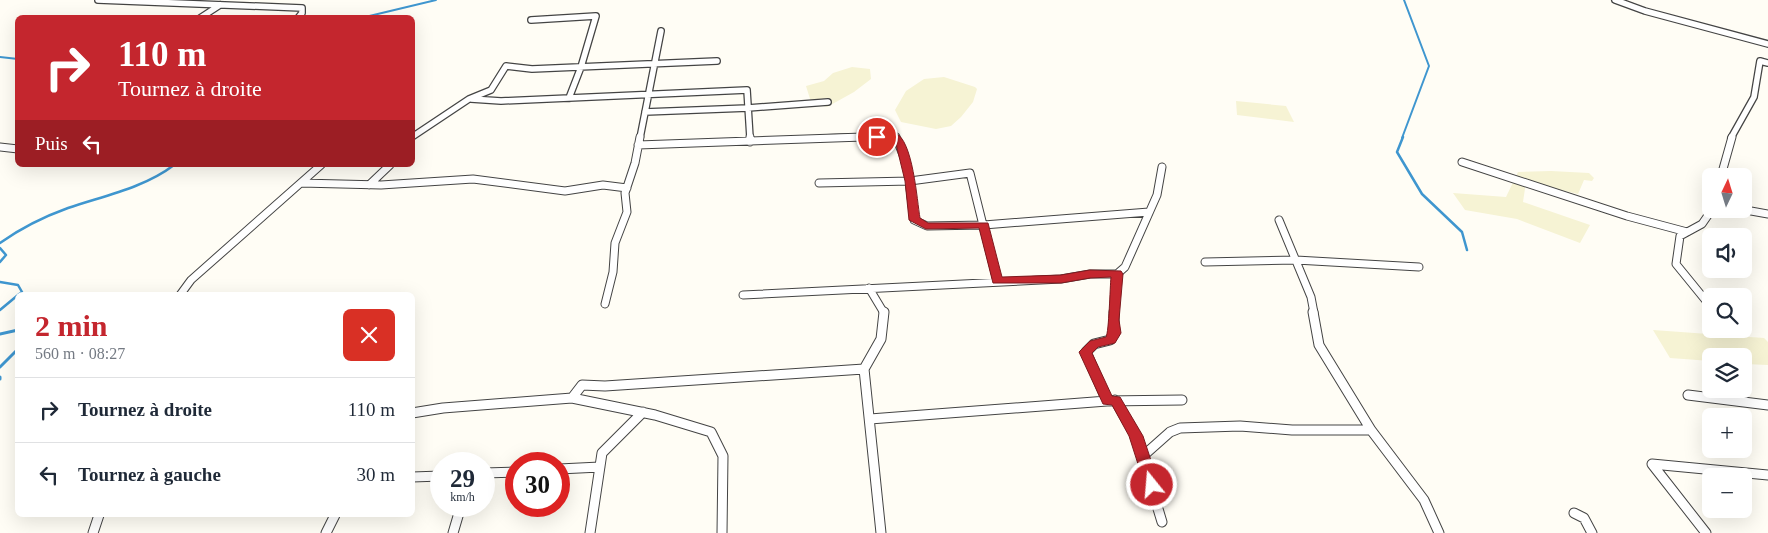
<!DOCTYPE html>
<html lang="fr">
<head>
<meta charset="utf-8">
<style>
	body { margin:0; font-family:Georgia,serif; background:#f6f6f7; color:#1f2937; height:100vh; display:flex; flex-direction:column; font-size:19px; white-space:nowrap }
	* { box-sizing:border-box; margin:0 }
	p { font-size:16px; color:#747a83 }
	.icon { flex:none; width:28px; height:28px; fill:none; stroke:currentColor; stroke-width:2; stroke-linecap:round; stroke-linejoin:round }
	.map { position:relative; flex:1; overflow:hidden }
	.details { position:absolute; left:15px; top:292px; width:400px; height:225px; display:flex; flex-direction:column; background:#fff; border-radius:8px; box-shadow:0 5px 20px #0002 }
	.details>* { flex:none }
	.hud { position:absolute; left:15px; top:15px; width:400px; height:152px; border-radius:8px; box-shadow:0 5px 20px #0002; background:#c4262e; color:#fff; overflow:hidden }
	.needle { width:32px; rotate:4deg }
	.buttons { position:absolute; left:1702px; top:168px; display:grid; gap:10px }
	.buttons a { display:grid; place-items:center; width:50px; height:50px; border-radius:8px; background:#fff; box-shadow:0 5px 20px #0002; font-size:25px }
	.speed { position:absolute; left:430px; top:452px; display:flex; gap:10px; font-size:25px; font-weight:700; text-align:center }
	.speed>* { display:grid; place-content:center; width:65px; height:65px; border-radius:50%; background:#fff; box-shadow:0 5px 20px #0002; line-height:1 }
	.speed small { font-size:12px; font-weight:400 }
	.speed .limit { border:8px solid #d22; background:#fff; color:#111 }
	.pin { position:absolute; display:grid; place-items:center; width:42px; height:42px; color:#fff; margin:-21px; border:2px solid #fff; border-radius:50%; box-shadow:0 1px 5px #0007 }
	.me { position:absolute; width:55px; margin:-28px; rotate:343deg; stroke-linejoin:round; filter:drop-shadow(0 0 4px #0008) }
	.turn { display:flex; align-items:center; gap:18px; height:105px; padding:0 20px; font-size:22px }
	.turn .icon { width:65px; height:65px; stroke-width:2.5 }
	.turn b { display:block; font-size:35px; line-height:42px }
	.then { display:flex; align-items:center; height:48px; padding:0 20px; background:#0003; gap:10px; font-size:19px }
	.round { display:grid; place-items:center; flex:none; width:52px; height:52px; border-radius:8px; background:#f6f6f7 }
	.overview { display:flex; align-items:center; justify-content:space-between; height:85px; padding:0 20px }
	h1 { font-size:30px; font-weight:800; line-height:38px; color:#c4262e }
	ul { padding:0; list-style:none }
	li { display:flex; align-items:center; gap:15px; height:65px; padding:0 20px; border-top:1px solid #e0e1e3 }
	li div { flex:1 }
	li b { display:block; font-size:19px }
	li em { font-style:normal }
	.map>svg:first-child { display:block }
	.farmland { fill:#f6f3d4 }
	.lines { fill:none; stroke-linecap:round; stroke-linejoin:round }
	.stream-far2 { stroke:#3f96cf; stroke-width:2 }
	.stream-far1 { stroke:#3f96cf; stroke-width:2.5 }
	.stream { stroke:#3f96cf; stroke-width:3 }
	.street-far2-casing { stroke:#444; stroke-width:8 }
	.street-far1-casing { stroke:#444; stroke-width:9 }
	.street-casing { stroke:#444; stroke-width:11 }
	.street-far2 { stroke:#fff; stroke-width:5.5 }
	.street-far1 { stroke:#fff; stroke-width:7 }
	.street { stroke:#fff; stroke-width:9 }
	.route { fill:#c4262e; stroke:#7f191e }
</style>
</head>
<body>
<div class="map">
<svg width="1768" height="533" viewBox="0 0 1768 533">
	<rect width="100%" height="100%" fill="#fffdf5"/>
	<path class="farmland" d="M852 67 870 69 871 79 854 92 827 107 811 102 806 86 824 81 833 73Z
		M944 77 975 87 977 89 973 102 961 117 951 126 936 129 901 122 895 110 906 91 924 79Z
		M1236 101 1286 106 1294 122 1237 115Z
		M1551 171 1589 173 1594 178 1592 181 1584 180 1578 194 1526 182 1523 202 1590 225 1580 243 1517 219 1465 210 1453 193 1506 197 1518 172Z
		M1653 330 1764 338 1768 342V365L1744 364V356H1711V361L1670 358Z"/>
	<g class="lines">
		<path class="stream-far2" d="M361 18 436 0
			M0 57 18 59
			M1402 138 1429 66 1404 0"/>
		<path class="stream-far1" d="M1403 137 1397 152 1422 194 1462 232 1467 250
			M0 243C21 228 43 217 68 208 103 196 144 188 174 165
			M0 248 6 255 0 262
			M0 282 18 285 22 292 18 295
			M0 310 18 295"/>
		<path class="stream" d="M0 334 18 330
			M0 367 18 349
			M0 377V379"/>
		<defs>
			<path id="street-far2" d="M98 0 302 8V13L298 18
				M1615 0 1645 11 1768 44
				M200 18 220 5
				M531 20 596 16 581 67 569 98
				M471 99 501 101 747 90 750 138
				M645 112 748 108 828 102
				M412 137 469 99 491 90 506 66 532 69 717 61
				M640 138 661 31
				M827 138 895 136 896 138
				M1731 138 1754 97 1760 61 1768 63"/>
			<path id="street-far1" d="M750 137V142
				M896 137 907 165 914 220 927 226 984 225 1149 212
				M638 145 863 137
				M0 147 18 149
				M1462 162 1627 216 1687 232
				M1721 176 1732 137
				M301 183 381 185 473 179 565 191 603 185 627 188
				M819 183 910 181 970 173 997 281
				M369 185 390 165
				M1740 209 1768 214
				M1279 220 1311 297 1314 313
				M1205 262 1296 260 1419 267
				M869 288 884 313
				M180 295 191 280 321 165
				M743 295 1061 279 1090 274H1117
				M605 304 613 272 615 243 627 212 625 193 635 163 640 137
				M1711 307 1676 264 1680 236 1702 224 1711 211 1716 209
				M1114 313 1117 274 1125 267 1157 195 1162 167"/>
			<path id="street" d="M1313 312 1319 345 1371 430 1424 500 1439 533
				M1688 395 1768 405
				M572 398 655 415 711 432 723 456 722 533
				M1115 400 1136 436 1162 522
				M1107 401 1086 352 1094 344 1110 340 1114 333V312
				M412 413 443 408 572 398 582 385 605 386 864 369
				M870 419 1107 401 1182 400
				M1143 456 1170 432 1180 428 1240 426 1292 430H1371
				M559 469 600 467
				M484 473 516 472
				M412 477 441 476
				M1574 513 1584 518 1592 533
				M93 533 99 515
				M326 533 335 515
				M453 533 461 506
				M590 533 602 453 643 412
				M881 533 864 369 881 339 884 312
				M1706 533 1652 464 1768 475"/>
		</defs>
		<use href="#street-far2" class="street-far2-casing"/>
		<use href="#street-far1" class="street-far1-casing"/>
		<use href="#street" class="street-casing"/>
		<use href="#street-far2" class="street-far2"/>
		<use href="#street-far1" class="street-far1"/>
		<use href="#street" class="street"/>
	</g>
	<path class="route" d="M895 133C913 139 917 201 920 218L928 223H988L1002 277 1061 275 1090 270 1121 271 1123 274 1119 320 1121 333 1115 343 1098 347 1092 353 1112 396 1120 397 1143 436 1159 485 1157 489 1152 490 1146 489 1129 436 1112 405 1103 404 1079 352 1090 341 1106 337C1109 332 1110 287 1111 277L1090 278 1061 283H993L979 228 926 229 909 220 905 181 896 144 893 139 877 140 872 137 877 134Z"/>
</svg>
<div class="buttons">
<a><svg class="needle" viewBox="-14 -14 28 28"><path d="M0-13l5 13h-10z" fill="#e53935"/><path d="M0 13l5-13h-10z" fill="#747a83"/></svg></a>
<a><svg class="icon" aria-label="sound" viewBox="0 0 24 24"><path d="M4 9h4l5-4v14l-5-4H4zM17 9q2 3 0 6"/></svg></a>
<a><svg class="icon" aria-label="search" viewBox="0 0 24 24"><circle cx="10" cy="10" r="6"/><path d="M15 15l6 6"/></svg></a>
<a><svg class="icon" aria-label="layers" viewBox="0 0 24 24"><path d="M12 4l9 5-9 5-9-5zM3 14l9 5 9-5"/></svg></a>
<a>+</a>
<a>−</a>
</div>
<div class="speed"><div>29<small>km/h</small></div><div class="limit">30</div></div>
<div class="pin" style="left:877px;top:137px;background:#d93025"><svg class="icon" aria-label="arrive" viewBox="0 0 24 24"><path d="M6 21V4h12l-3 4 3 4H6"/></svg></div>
<svg class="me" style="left:1152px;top:485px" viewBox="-20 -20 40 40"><circle r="17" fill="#c4262e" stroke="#fff" stroke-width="3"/><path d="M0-11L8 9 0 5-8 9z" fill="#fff"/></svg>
<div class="hud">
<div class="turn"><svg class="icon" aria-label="right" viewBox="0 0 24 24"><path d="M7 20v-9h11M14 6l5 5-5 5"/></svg><div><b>110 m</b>Tournez à droite</div></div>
<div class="then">Puis<svg class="icon" aria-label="left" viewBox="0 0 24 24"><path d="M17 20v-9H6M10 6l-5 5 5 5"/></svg></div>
</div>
<section class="details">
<div class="overview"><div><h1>2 min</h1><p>560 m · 08:27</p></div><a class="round" style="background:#d93025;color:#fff"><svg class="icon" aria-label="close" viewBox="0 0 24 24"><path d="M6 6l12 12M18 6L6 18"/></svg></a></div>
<ul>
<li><svg class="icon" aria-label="right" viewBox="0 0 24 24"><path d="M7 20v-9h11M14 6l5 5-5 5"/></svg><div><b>Tournez à droite</b></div><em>110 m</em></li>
<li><svg class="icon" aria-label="left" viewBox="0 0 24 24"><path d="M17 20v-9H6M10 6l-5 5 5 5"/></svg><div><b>Tournez à gauche</b></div><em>30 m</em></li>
</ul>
</section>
</div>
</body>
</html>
